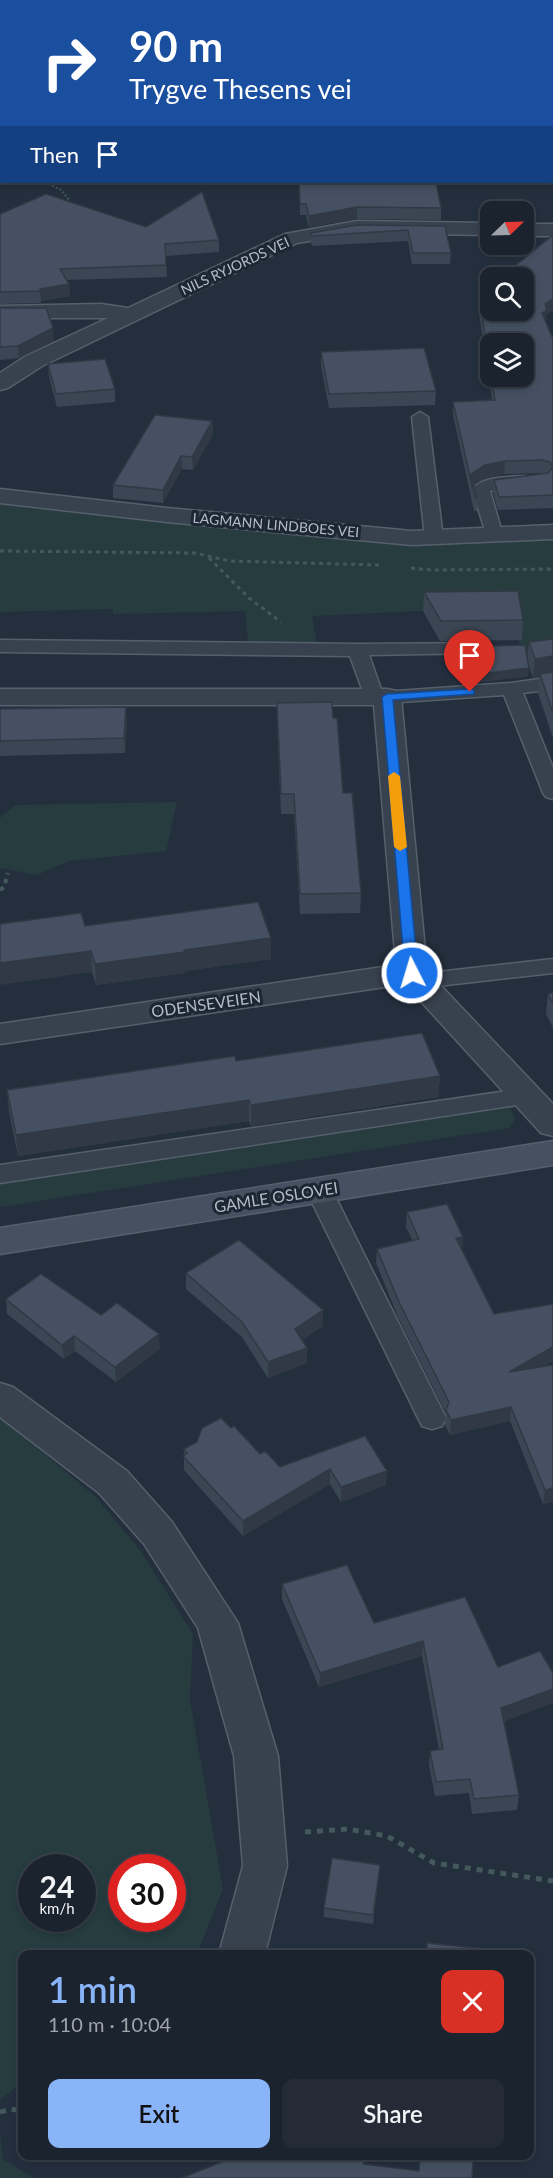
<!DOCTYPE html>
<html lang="en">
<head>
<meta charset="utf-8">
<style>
	body { margin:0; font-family:Lato,sans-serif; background:#242b36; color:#f1f3f6; height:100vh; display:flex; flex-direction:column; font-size:22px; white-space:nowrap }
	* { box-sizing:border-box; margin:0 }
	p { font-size:20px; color:#a0a4aa }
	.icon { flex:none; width:33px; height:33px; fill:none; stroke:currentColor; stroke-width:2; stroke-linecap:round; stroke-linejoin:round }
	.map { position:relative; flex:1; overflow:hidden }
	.side { position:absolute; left:18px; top:1950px; width:516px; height:210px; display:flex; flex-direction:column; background:#1b232e; border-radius:12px; box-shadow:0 3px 9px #0003,0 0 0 2px #39404a }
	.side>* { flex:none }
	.guide { position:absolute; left:0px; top:0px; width:554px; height:183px; box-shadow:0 3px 9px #0003,0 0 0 2px #39404a; background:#1a4fa0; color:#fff; overflow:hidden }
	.needle { width:39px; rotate:67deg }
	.tools { position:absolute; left:480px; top:201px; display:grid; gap:12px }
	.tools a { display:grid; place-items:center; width:54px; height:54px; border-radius:12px; background:#1b232e; box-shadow:0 3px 9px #0003,0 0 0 2px #39404a; font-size:30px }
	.speed { position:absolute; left:18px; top:1854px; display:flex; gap:12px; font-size:30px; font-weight:700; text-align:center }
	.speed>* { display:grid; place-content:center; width:78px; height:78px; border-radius:50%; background:#1b232e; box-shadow:0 3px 9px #0003,0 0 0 2px #39404a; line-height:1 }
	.speed small { font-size:15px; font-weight:400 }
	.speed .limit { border:9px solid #d22; background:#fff; color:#111 }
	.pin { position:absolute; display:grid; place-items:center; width:51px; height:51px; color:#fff; margin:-62px -26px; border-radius:50% 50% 50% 0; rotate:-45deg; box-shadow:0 0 6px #0007 }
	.pin .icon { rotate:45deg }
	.me { position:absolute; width:66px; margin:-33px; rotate:355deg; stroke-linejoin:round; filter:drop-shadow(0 0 4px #0008) }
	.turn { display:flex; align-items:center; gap:21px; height:126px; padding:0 30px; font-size:27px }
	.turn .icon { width:78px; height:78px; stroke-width:2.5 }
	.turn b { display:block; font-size:42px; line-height:51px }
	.then { display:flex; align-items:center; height:57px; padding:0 30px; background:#0003; gap:12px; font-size:22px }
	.round { display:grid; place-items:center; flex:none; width:63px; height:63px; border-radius:12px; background:#242b36 }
	.headline { display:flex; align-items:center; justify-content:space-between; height:102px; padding:0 30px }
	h1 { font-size:36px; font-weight:600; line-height:45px; color:#8ab4f8 }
	.button { display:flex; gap:12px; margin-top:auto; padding:12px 30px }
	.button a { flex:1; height:69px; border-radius:12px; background:#8ab4f8; color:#111; font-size:24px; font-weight:600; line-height:69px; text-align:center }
	.button a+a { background:#242b36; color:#f1f3f6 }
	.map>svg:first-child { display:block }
	.green { fill:#263c3f; fill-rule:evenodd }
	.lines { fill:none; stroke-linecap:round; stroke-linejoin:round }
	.lane-casing { stroke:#565f6c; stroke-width:3 }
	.street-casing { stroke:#565f6c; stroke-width:3 }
	.secondary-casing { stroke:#565f6c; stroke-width:3 }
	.path-far3 { stroke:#44595c; stroke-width:2; stroke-dasharray:2 2; stroke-linecap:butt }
	.path-far2 { stroke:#44595c; stroke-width:3; stroke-dasharray:4 4; stroke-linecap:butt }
	.path-far1 { stroke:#44595c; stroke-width:4; stroke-dasharray:4.5 4.5; stroke-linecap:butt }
	.path { stroke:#44595c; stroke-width:5; stroke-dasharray:6 6; stroke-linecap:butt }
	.lane { fill:#38414e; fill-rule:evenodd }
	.street { fill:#38414e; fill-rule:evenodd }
	.secondary { fill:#465061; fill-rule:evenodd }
	.wall { fill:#3b4654; fill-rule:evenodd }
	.shaded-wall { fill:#303945 }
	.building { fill:#455162; stroke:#303945; stroke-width:1.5 }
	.route { fill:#1a73e8; stroke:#114b97; stroke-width:1.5 }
	.slow { fill:#f59e0b }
	.labels { text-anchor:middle; stroke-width:6; stroke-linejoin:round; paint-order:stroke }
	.far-street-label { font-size:14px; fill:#b4bcc9; stroke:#1d2633 }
	.street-label { font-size:16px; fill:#b4bcc9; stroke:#1d2633 }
</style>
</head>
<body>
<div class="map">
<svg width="553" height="2178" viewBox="0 0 553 2178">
	<rect width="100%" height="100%" fill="#242f3e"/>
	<path class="green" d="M0 0H553V157L552 2H2L0 178Z
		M0 496 412 538 553 531V657L530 660 515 636 505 607 312 616 317 645 249 649 245 611 113 614V609L0 612Z
		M177 802 166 851 69 861 37 875 0 868V818L15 805Z
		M509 1104 515 1120 509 1128 0 1207V1183Z
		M0 1417 95 1496 140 1550 193 1634 190 1700 223 1889 197 1954H22V2082L0 2100ZM32 1868H82V1918H32ZM122 1868H172V1918H122Z
		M0 2134 3 2159 33 2178H0Z"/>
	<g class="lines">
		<defs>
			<path id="lane" d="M420 412 428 417 443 538 440 542H428L425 538 412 417Z
				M525 476 531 477 534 481 531 485 490 491 503 536 500 540H488L472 489C483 476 509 477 525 476Z
				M0 640 358 644 489 643 492 647 489 651 482 653 369 655 382 692 511 683 553 677V689L523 693 553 768V799L546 797 543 793 504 695 387 703 366 700 350 656 0 652Z
				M553 959V973L420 988 412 986 409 981 412 976 420 974Z
				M528 1088 537 1090 540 1096 537 1102 0 1183V1165Z
				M319 1181 328 1184 332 1190 446 1418 442 1426 432 1429 422 1426 418 1418 306 1190 310 1184Z"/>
			<path id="street" d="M357 221 490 223V235L357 233 297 243 42 366 8 388 0 390V373L26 356 108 318H0V306L101 304 128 308 285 234Z
				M524 224H553V236H524Z
				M0 489 167 508 412 531 553 525V539L412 545 167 522 0 503Z
				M0 689H387L397 691 401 697 427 971 553 1104V1136L541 1133 405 984 0 1044V1024L396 965 374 705H0Z
				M0 1383 13 1387 127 1471 172 1522 238 1623 278 1756 287 1866 265 1954H219L243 1866 234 1756 198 1628 144 1544 99 1493 0 1417Z"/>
			<path id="secondary" d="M493 0H511L512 2H494Z
				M552 21H553V31H552Z
				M553 1141V1165L0 1254V1228Z"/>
		</defs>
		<use href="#lane" class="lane-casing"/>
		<use href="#street" class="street-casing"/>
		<use href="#secondary" class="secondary-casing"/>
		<path class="path-far3" d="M45 182 61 190 70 201"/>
		<path class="path-far2" d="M0 551 195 553 230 561 379 565
			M209 558 249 598 281 622
			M411 568 431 570 553 569"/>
		<path class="path-far1" d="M0 890 4 887 8 873"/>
		<path class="path" d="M305 1832 348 1829 387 1836 434 1863 553 1881
			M0 2112 11 2109 22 2111"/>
		<use href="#lane" class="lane"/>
		<use href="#street" class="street"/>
		<use href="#secondary" class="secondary"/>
	</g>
	<path class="wall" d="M299 182 441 208V220L357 219 308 227 306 215H300Z
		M0 214 146 227 219 240V252L166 256 167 277 67 280 69 284 70 296 41 301V303L0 304Z
		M445 226 451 253 450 264H412L408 241 312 246 311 243V233Z
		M553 235V310L546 315V322L553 339V508L498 510 493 493 494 480 545 474 541 473 504 474 485 478 474 485 477 498V511H474L453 415V402L492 400 478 307 479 294ZM490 344 524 376H490Z
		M0 308 54 341 19 358 0 360Z
		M321 352 436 391 435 405 329 408 321 366Z
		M48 364 115 389V402L57 407 49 377Z
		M212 421 213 434 193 470 182 469 163 503 113 498V485Z
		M424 592 523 620 522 640 440 641 423 611Z
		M553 639V738L538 693 540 677 533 678 527 661 529 642Z
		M449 647 528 676 464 684 448 656Z
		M277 703 333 718 343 793 361 893 360 913 300 914 294 814H281L277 723Z
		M0 709 127 721 125 753 0 756Z
		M85 926 271 959 185 971V973L96 985 92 972Z
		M553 993V1028L546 1014 548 994Z
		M236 1061 440 1076 438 1097 251 1126 249 1121 18 1156 9 1111 7 1090Z
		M407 1212 463 1237 462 1250 494 1314 553 1304V1361L544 1366 553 1502 543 1504 510 1421 450 1435 445 1425 446 1413 398 1317 376 1263 377 1249 413 1241 406 1227Z
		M186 1273 323 1310V1326L302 1340 307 1348V1363L268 1378 242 1337 186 1289Z
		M6 1299 101 1315 160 1349 116 1382 75 1351 64 1359 7 1314Z
		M365 1436 386 1485 341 1502 330 1484 243 1536 184 1470V1449L280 1467Z
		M282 1584 374 1623 465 1597 504 1721 519 1795 517 1810 472 1814 469 1793 435 1796 429 1765 430 1751 439 1750 422 1656 319 1687 282 1599Z
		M380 1865 373 1924 324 1917V1908Z"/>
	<path class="shaded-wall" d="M357 207V219L308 227 309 216Z
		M69 284 70 296 41 301 40 289Z
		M553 299V310L546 315V322L542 313 545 304Z
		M53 328 54 341 19 358 18 346Z
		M212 421 213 434 193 470 192 457Z
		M181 456 182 469 163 503V490Z
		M505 461 504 474 485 478 472 486 471 474 485 465Z
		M553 656V675L540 674V677L533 678 535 659Z
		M529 668 528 676 464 684 465 676Z
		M126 707 127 721 125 753 124 738Z
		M271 938V959L185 971V973L96 985 95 964 184 950Z
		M91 951 92 972 0 985V963Z
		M440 1076 438 1097 251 1126V1105Z
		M249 1100V1121L18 1156 16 1135Z
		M463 1237 462 1251 456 1238Z
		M323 1310V1326L295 1344V1329Z
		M159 1334 160 1349 116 1382 115 1367Z
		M74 1336 75 1351 64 1359 62 1345Z
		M553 1347V1361L507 1386 509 1372Z
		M307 1348V1363L268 1378V1362Z
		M511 1407 510 1421 450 1435 451 1420Z
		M330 1469V1484L243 1536V1521Z
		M387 1471 386 1485 341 1502V1487Z
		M553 1488V1502L543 1504 545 1490Z
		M423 1641 422 1656 319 1687 320 1673Z
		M553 1689V1703L500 1723 501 1708Z"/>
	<path class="building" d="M299 182H436L441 208 357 207 309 216 306 204H300Z
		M202 192 219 240 165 244 166 265 60 269 69 284 40 289 41 291 0 292V214L46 194 146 227Z
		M357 225 445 226 451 253H413L408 230 312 236 311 233Z
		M553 235V299L545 304 547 310 542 313 553 339V467L550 462 542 460 505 461 485 465 471 474 477 498H475L453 402 495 400 491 376H524V344H490V370L479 294 490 285V310H524V278H500Z
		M0 308H46L53 328 18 346 0 347Z
		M424 348 436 391 329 394 321 352Z
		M105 359 115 389 56 394 48 364Z
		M155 415 212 421 192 457 181 456 163 490 113 485Z
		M553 467V495L499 497 494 480 548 473Z
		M518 591 523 620 441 621 424 592Z
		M553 639V656L535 659 529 642Z
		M525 645 529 668 465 676 449 647Z
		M553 672V713L540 674Z
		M332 702 333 718H337L343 793H352L361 893 300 894 294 794H281L277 703Z
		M126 707 124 738 0 741V709Z
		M258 902 271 938 184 950 185 952 95 964 91 951 0 963V924L81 913 85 926Z
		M553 993V1004L548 994Z
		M422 1033 440 1076 251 1105 249 1100 16 1135 7 1090 235 1056 236 1061Z
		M447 1204 463 1237 456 1238 494 1314 553 1304V1347L509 1372 553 1365V1488L545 1490 511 1407 451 1420 446 1410 449 1402 399 1302 377 1249 419 1239 407 1212Z
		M239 1240 323 1310 295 1329 307 1348 268 1362 242 1322 186 1273Z
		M41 1274 101 1315 117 1303 159 1334 115 1367 74 1336 62 1345 6 1299Z
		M221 1418 231 1428 234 1426 260 1454 265 1451 280 1467 365 1436 387 1471 341 1487 330 1469 243 1521 183 1456 187 1453 184 1449 197 1442 202 1428Z
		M347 1565 374 1623 465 1597 498 1667 540 1651 553 1673V1689L501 1708 519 1795 474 1799 470 1779 436 1782 430 1751 443 1749 423 1641 320 1673 282 1584Z
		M332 1858 380 1865 373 1915 324 1908Z
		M427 1943 494 1950V1954H427Z
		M236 2156H361L364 2164 419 2171 420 2156H458L473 2162 472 2178H182Z"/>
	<path class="route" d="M470 689 474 690V694L393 700 418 973 412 977 405 973 382 697 387 694Z"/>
	<path class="slow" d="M394 772 400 776 407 847 400 851 394 847 388 776Z"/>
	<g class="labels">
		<g class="far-street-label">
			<text transform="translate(235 266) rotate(-25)" y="5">NILS RYJORDS VEI</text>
			<text transform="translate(276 525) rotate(5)" y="5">LAGMANN LINDBOES VEI</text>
		</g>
		<g class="street-label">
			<text transform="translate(206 1004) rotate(-8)" y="6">ODENSEVEIEN</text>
			<text transform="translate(276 1197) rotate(-9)" y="6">GAMLE OSLOVEI</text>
		</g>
	</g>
</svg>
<div class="tools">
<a><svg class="needle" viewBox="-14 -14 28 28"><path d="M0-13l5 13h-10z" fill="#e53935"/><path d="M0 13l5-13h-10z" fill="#a0a4aa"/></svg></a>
<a><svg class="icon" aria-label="search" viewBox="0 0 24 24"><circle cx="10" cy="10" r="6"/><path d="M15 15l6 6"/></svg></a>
<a><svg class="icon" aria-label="layers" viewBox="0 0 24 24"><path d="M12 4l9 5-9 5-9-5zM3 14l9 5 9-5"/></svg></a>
</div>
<div class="speed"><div>24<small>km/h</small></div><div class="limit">30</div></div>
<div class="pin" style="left:470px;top:692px;background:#d93025"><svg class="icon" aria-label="arrive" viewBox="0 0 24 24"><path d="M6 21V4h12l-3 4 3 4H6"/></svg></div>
<svg class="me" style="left:412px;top:973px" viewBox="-20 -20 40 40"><circle r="17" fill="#1a73e8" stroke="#fff" stroke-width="3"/><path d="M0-11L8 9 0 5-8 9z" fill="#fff"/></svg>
<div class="guide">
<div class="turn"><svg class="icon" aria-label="right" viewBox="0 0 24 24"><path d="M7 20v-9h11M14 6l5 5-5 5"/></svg><div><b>90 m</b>Trygve Thesens vei</div></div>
<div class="then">Then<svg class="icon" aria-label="arrive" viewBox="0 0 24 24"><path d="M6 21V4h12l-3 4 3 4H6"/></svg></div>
</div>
<section class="side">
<div class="headline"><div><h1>1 min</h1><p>110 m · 10:04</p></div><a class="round" style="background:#d93025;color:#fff"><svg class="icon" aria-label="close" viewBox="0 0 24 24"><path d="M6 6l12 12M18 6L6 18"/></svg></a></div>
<div class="button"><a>Exit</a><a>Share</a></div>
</section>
</div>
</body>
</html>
